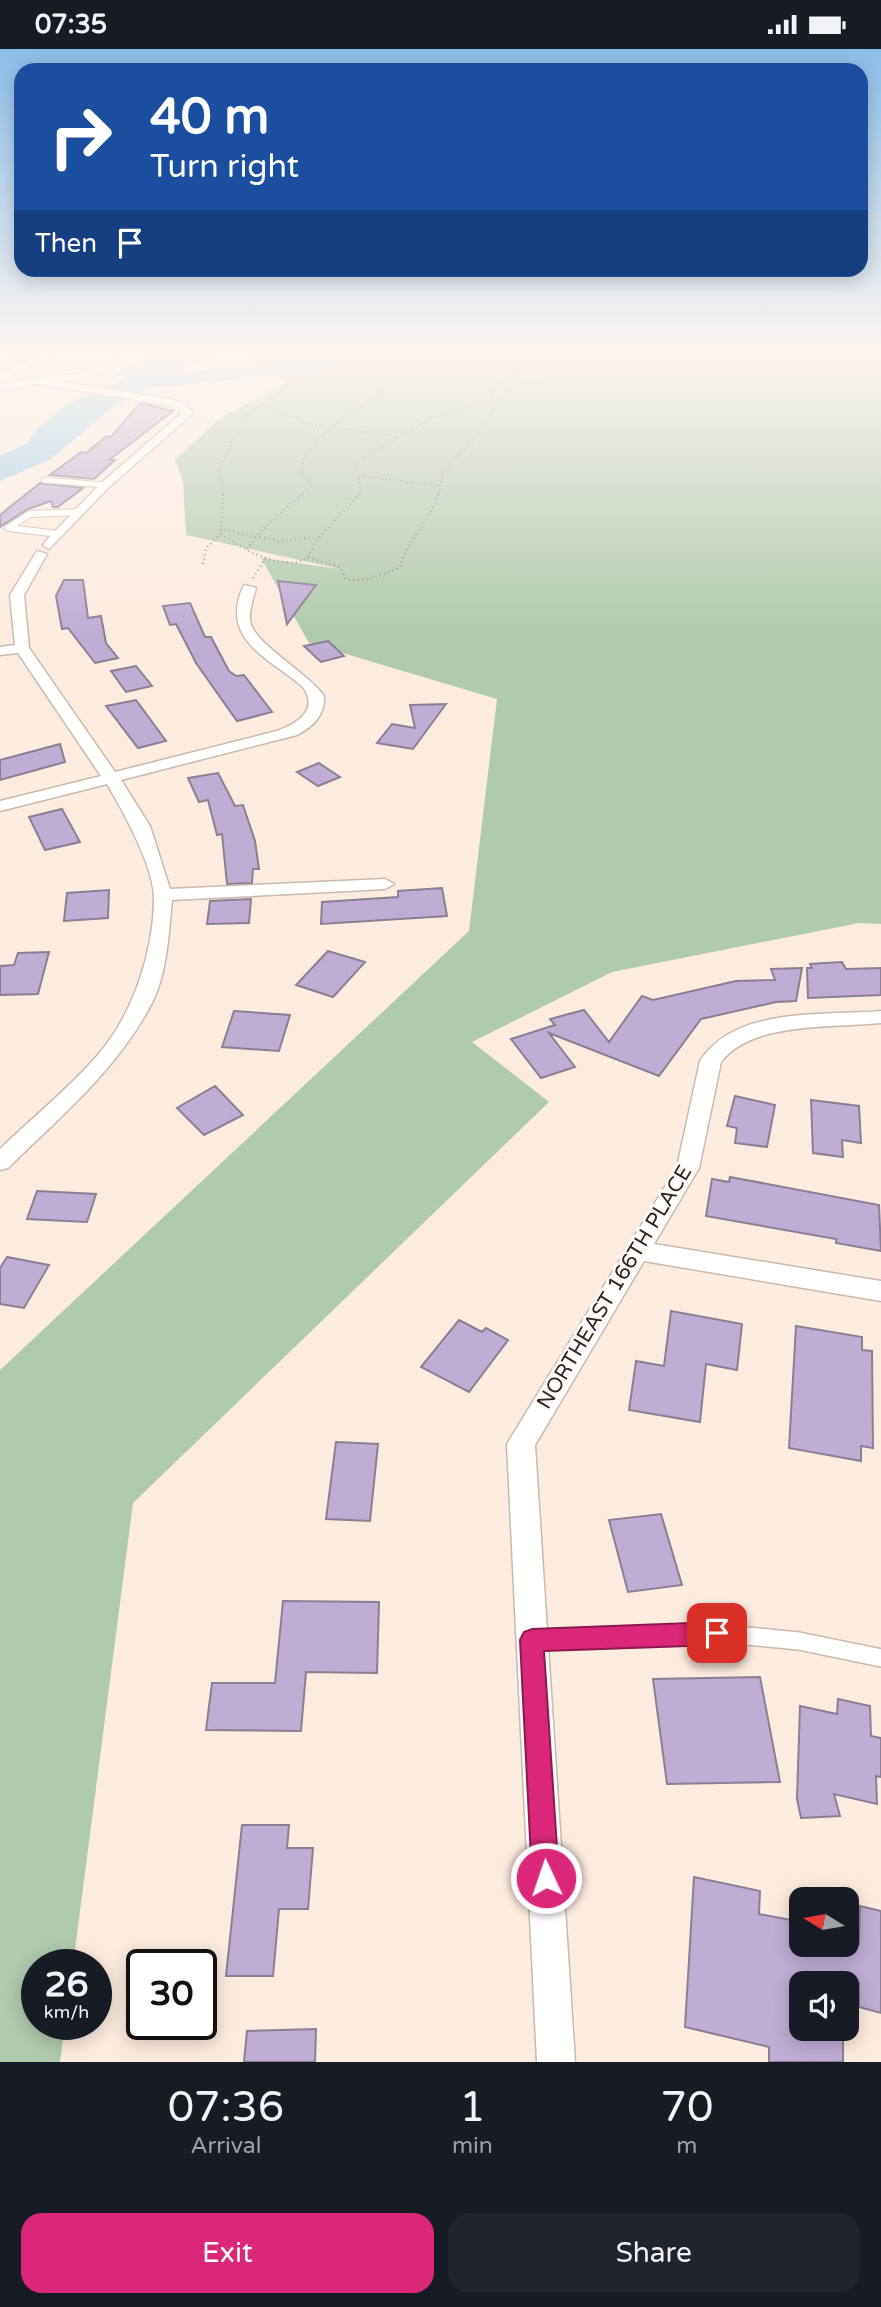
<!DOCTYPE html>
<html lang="en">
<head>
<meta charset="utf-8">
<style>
	body { margin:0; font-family:"Varela Round",sans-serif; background:#20242c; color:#f1f3f6; height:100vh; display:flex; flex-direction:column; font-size:26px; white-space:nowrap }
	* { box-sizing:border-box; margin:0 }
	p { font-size:23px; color:#9ea1a6 }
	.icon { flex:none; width:38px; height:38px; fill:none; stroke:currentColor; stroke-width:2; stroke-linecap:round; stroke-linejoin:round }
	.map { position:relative; height:2013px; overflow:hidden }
	.sheet { display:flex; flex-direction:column; background:#171b24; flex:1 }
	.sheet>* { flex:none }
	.banner { position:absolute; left:14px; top:14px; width:854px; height:214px; border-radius:21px; box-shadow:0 4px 18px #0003; background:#1a4fa0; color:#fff; overflow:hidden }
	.needle { width:46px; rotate:281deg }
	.controls { position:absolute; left:789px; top:1838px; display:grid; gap:14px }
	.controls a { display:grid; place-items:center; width:70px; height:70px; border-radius:14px; background:#171b24; box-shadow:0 4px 18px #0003; font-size:35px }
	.speed { position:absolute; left:21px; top:1900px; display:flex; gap:14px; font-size:35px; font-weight:700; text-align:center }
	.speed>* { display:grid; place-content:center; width:91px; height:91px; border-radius:50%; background:#171b24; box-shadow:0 4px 18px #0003; line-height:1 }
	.speed small { font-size:18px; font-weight:400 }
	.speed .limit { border:4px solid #111; border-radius:10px; background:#fff; color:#111 }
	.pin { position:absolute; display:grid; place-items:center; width:60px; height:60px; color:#fff; margin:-30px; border-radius:14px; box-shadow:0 4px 10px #0006 }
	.me { position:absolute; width:77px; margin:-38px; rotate:357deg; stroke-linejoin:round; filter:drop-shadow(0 0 5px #0008) }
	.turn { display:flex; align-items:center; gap:24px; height:147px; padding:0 21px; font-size:32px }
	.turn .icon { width:91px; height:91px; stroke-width:2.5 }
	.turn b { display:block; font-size:49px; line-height:60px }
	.then { display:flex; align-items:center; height:66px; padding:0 21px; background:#0003; gap:14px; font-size:26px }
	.eta { display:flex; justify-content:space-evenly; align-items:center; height:119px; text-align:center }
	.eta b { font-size:42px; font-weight:600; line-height:49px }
	.primary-button { display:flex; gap:14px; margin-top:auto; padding:14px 21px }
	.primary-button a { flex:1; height:80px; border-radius:21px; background:#db2777; color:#fff; font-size:28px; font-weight:600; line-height:80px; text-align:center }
	.primary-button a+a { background:#20242c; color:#f1f3f6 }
	.status { display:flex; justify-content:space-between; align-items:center; height:49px; padding:0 35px; background:#171b24; direction:ltr }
	.status svg { height:19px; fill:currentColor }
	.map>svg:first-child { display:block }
	.green { fill:#b0caae }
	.water { fill:#a1cee8 }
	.building { fill:#c0add4; stroke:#898191; stroke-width:2 }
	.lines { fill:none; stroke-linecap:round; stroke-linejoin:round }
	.service-far2-casing { stroke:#cab9ae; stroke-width:7 }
	.service-far1-casing { stroke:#cab9ae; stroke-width:8 }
	.service-casing { stroke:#cab9ae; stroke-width:20 }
	.minor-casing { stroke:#cab9ae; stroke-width:3 }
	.primary-casing { stroke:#9d79a6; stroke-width:3 }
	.path-far1 { stroke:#93877f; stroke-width:2; stroke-dasharray:1 2.5; stroke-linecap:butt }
	.path { stroke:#93877f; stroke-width:2.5; stroke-dasharray:1 3.5; stroke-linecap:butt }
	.service-far2 { stroke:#fff; stroke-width:5 }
	.service-far1 { stroke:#fff; stroke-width:6 }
	.service { stroke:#fff; stroke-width:17 }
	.minor { fill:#fff; fill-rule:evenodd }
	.primary { fill:#e9caf4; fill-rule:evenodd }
	.route { fill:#db2777; stroke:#8e194d; stroke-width:2 }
	.labels { text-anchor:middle; stroke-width:6; stroke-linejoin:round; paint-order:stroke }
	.street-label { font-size:21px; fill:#2d2622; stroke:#fffbf9 }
</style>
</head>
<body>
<div class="status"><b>07:35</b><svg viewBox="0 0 49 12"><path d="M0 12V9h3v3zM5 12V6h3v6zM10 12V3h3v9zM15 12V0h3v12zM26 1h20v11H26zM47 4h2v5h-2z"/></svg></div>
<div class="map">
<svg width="881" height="2013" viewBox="0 0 881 2013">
	<rect width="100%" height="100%" fill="#fcebdf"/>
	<path class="green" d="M263 302H881V875L859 874 612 923 472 993 549 1053 133 1454 73 1916H37V1976H65L60 2013H0V1321L469 882 497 650 309 594 261 509 341 520 186 486 183 433 175 411 219 370 287 333 249 310Z"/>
	<path class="water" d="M165 302H221L173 326 332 302H414L308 323 149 339 118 354 51 410 0 432V407L27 394 37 380 67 355 127 329 115 325Z"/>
	<path class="building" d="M140 354 173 362 109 411H115L94 430 50 426 81 403 86 404 107 387 111 388Z
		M40 434 83 439 58 458H53L51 452 28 460 0 478V466Z
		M64 531H83L88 569 101 567 106 594 118 609 95 614 68 579 62 580 56 547Z
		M278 532 316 536 287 575Z
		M190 554 205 588H211L229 622 236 627 244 626 272 663 237 672 196 614 176 575 170 576 163 557Z
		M328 592 344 607 321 613 304 597Z
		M136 617 152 637 126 643 111 622Z
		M136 651 166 692 138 699 106 657Z
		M446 655 413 700 377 694 392 675 415 679 410 656Z
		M60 695 65 713 0 731V711Z
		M319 714 340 728 318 737 297 723Z
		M218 724 235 757 243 756 255 792 259 820H253L252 834 227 835 222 785 217 786 208 751 199 753 188 729Z
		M62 760 80 793 45 801 29 768Z
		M442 839 447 867 321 875 322 853 398 848V842Z
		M109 841 108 869 64 872 67 844Z
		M251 850 249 874 207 875 210 852Z
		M328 902 365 913 333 948 296 936Z
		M49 903 38 945 0 946V917L14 916 18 904Z
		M842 913 846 920 881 919V946L808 949 807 919H812L810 915Z
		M802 919 796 952 776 953 701 970 659 1027 549 984 575 1018 541 1029 511 990 555 976 550 970 584 961 609 993 642 947 653 951 736 932 775 931 771 920Z
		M234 962 290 966 279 1002 222 998Z
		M215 1037 243 1066 204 1086 177 1059Z
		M735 1047 775 1056 767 1098 735 1094 737 1079 727 1077Z
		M811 1051 859 1057 861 1094 842 1091 843 1108 813 1104Z
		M730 1128 879 1156 881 1202 836 1194V1190L706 1167 712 1130 729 1133Z
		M37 1142 96 1145 87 1173 27 1170Z
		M7 1208 49 1216 24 1259 0 1255V1219Z
		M671 1262 742 1275 737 1321 706 1315 700 1373 629 1361 636 1312 664 1317Z
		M459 1271 482 1283 486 1279 508 1291 469 1343 421 1318Z
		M796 1277 862 1288V1301L872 1302 873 1399 861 1397V1412L789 1399Z
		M336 1393 378 1395 370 1472 326 1470Z
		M661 1465 682 1536 628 1543 609 1471Z
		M283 1552 379 1553 377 1624 306 1623 301 1682 206 1681 212 1634H275Z
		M760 1628 780 1733 667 1735 653 1630Z
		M838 1650 870 1657 871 1687 881 1689V1728L876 1727 877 1755 834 1745 840 1767 801 1769 797 1750 800 1657 837 1665Z
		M242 1776H289L287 1799H313L308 1860H279L273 1927H226Z
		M694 1828 760 1842 759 1865 802 1873V1895H859L860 1857 881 1862V1964L859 1958V1934H802V1979H843V2013H769V1998L685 1978Z
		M316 1980 315 2013H244L247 1982Z"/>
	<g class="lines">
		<defs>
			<path id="service-far2" d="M38 332 87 326 146 302
				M44 431 105 436"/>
			<path id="service-far1" d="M59 485 8 479 30 465 79 463"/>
			<path id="service" d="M535 1591 717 1584 799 1592 881 1609"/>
			<path id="minor" d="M46 302H58L0 333V326Z
				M38 329 169 350 184 354 193 364 108 439 49 500 43 496 45 493 100 435 182 364 168 356 38 335 0 341V335Z
				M37 502 47 505 24 546 29 599 115 723 277 682C298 674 319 661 303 638 269 609 218 590 244 536L256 539C253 550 249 561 250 572 253 594 308 624 324 647 325 666 314 677 297 686L121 731 150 777 170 840 385 830 394 835 385 840 172 851C169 883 167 923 153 952 119 1019 61 1067 8 1119L0 1121V1100C32 1069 68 1040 97 1007 133 966 154 902 154 848 153 816 123 762 107 735L0 762V752L101 727 18 604 0 606V598L15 596 10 546Z
				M881 962V974C834 979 752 972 721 1013L699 1119 654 1195 881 1232V1252L644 1212 535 1396 575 2013H537L507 1395 677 1118 700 1012C735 957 824 967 881 962Z"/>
			<path id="primary" d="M33 302H52L0 325V316Z"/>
		</defs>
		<use href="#service-far2" class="service-far2-casing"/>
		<use href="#service-far1" class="service-far1-casing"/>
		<use href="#service" class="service-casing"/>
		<use href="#minor" class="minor-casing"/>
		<use href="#primary" class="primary-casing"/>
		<path class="path-far1" d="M254 310 302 302
			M254 311 290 329 389 318
			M519 323 603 318 614 315 617 309 614 305 619 302
			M260 355 310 375 398 388
			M358 427 440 437
			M223 447 220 419 243 369 291 336 290 329
			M300 447 312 436 301 424 305 403 333 377 408 324
			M358 447 361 443 356 413 430 370 492 347V342L508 328 521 325 499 321 433 328 389 318V314L394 312 443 302
			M438 447 443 423 477 387 499 350 513 337 546 329 555 321"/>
		<path class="path" d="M223 445 221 485C241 499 283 524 307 509L317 491 359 445
			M220 480 279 492 318 488
			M247 500 260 483 302 445
			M308 509 340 518 346 530C366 533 382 527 400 518 407 491 430 473 438 445
			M203 515 206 499 221 485
			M253 529 267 507"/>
		<use href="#service-far2" class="service-far2"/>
		<use href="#service-far1" class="service-far1"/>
		<use href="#service" class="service"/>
		<use href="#minor" class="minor"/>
		<use href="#primary" class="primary"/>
	</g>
	<linearGradient id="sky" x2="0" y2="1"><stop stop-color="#8bbee8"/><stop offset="0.52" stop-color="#fef6f1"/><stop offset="1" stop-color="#fef6f1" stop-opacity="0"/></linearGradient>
	<rect width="881" height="584" fill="url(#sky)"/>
	<path class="route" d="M717 1573 726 1576 729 1584 726 1592 717 1596 544 1602 559 1829 555 1838 546 1842 536 1838 532 1829 520 1591 524 1583 532 1580Z"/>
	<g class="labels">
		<g class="street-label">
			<text transform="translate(614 1238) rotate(-59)" y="7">NORTHEAST 166TH PLACE</text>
		</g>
	</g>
</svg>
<div class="controls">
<a><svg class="needle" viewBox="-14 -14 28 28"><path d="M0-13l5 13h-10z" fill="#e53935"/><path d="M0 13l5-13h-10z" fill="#9ea1a6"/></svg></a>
<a><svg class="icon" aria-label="sound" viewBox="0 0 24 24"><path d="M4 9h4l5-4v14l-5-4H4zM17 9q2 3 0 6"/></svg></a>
</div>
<div class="speed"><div>26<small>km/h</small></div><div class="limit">30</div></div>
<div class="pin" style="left:717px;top:1584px;background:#d93025"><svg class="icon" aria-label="arrive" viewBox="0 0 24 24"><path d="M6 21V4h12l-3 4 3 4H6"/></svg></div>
<svg class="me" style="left:546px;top:1829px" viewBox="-20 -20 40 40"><circle r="17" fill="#db2777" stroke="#fff" stroke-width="3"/><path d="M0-11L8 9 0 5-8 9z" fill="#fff"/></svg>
<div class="banner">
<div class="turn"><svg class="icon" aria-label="right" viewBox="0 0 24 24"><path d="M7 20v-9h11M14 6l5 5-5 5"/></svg><div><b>40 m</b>Turn right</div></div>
<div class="then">Then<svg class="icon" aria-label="arrive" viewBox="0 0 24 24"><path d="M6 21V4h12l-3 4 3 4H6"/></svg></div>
</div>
</div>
<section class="sheet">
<div class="eta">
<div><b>07:36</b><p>Arrival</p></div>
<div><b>1</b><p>min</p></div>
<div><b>70</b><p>m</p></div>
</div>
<div class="primary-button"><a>Exit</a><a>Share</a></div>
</section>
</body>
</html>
